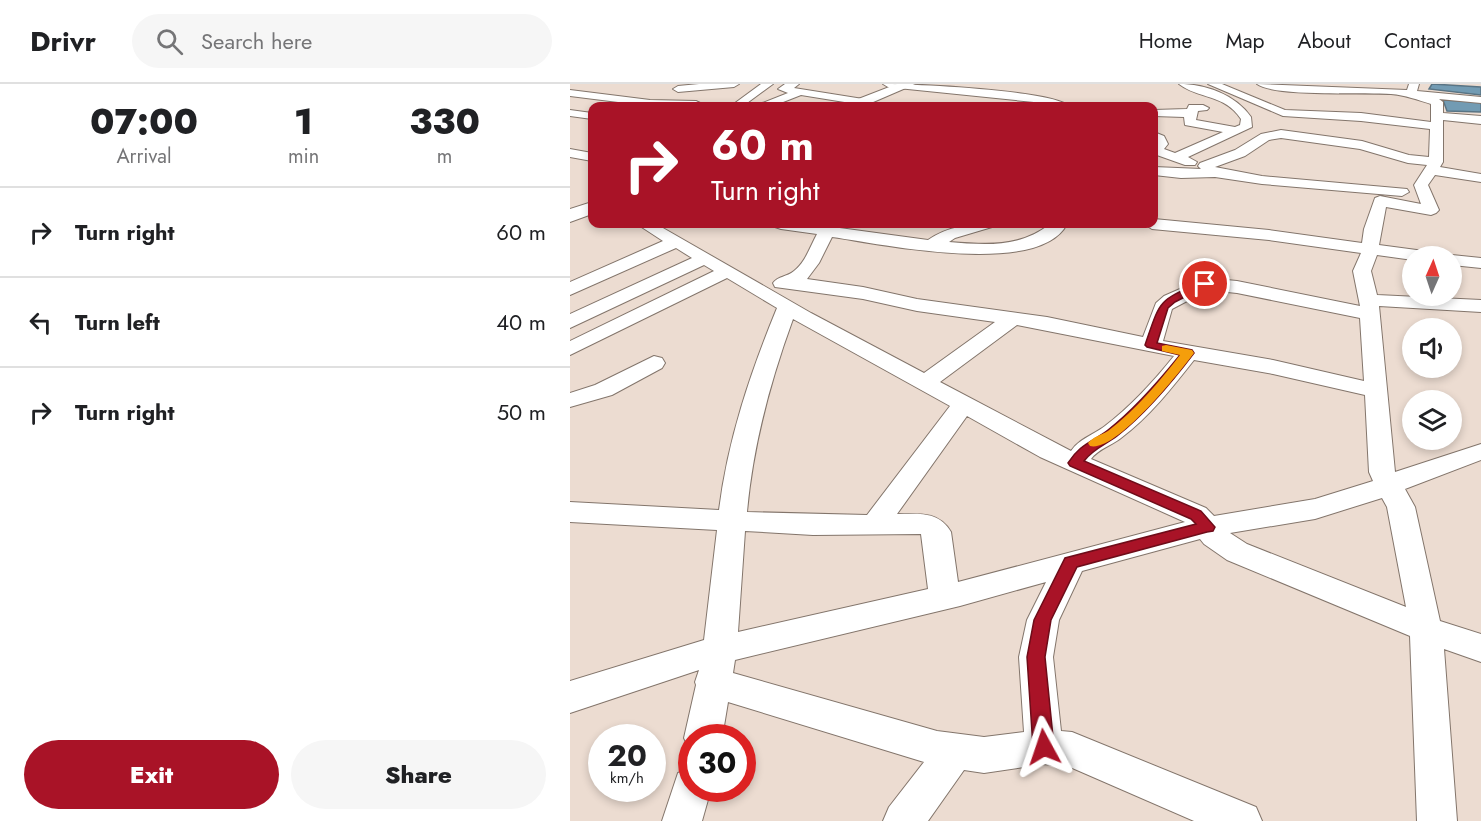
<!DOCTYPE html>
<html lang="en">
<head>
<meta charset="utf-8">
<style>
	body { margin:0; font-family:Jost,sans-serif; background:#f6f6f6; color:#202124; height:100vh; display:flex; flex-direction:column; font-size:22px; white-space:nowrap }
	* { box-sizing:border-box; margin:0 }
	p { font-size:20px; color:#757577 }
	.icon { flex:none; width:33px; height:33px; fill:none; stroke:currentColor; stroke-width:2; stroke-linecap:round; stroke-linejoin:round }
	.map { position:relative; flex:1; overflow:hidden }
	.details { display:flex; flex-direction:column; background:#fff; width:570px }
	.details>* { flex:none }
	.top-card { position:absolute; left:18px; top:18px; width:570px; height:126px; border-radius:12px; box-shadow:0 3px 9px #0003; background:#a91327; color:#fff; overflow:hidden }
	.needle { width:39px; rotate:3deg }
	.buttons { position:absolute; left:832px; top:162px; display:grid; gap:12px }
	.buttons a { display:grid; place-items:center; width:60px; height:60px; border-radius:50%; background:#fff; box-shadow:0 3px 9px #0003; font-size:30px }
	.speed { position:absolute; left:18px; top:640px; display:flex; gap:12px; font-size:30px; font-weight:700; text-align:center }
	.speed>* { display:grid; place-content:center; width:78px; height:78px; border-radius:50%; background:#fff; box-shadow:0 3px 9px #0003; line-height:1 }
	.speed small { font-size:15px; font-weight:400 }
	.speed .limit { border:9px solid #d22; background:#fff; color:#111 }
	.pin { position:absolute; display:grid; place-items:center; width:51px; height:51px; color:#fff; margin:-26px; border:3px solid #fff; border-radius:50%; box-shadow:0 2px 6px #0007 }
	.me { position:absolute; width:66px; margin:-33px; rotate:355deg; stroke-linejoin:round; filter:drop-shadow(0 0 4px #0008) }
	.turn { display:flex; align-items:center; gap:21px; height:126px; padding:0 24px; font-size:27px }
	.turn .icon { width:78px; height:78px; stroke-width:2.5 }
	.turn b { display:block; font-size:42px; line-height:51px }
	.eta { display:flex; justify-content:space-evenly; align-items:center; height:102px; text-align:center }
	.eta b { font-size:36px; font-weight:800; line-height:42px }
	.primary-button { display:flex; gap:12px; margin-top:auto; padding:12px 24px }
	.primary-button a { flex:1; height:69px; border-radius:36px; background:#a91327; color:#fff; font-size:24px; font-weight:800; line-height:69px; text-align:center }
	.primary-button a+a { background:#f6f6f6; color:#202124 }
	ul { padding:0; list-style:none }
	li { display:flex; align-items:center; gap:18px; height:90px; padding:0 24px; border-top:2px solid #e0e0e0 }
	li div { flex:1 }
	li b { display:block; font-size:22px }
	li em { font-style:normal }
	header { display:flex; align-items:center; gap:36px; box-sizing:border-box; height:84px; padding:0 30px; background:#fff; border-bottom:2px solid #e0e0e0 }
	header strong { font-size:28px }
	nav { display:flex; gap:33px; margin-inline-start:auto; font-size:21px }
	.search { width:420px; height:54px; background:#f6f6f6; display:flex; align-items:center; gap:15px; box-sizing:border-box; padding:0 21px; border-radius:33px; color:#757577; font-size:22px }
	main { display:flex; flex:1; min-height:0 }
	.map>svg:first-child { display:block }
	.water { fill:#729bb3; stroke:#597484; stroke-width:1.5 }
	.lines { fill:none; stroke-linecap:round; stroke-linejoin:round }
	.minor-casing { stroke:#83756b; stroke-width:2 }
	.major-casing { stroke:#83756b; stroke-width:2 }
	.minor { fill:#fff; fill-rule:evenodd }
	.major { fill:#fff; fill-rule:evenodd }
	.route { fill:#a91327; stroke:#6e0c19; stroke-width:1.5 }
	.slow { fill:#f59e0b }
</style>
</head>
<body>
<header>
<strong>Drivr</strong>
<div class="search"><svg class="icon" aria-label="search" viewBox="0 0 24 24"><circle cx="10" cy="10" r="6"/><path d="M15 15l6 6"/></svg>Search here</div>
<nav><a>Home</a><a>Map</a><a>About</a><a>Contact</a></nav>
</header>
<main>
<section class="details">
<div class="eta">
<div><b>07:00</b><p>Arrival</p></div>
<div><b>1</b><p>min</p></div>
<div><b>330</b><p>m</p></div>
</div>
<ul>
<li><svg class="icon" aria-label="right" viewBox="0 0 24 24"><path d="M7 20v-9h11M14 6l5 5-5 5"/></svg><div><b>Turn right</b></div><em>60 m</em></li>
<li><svg class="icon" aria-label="left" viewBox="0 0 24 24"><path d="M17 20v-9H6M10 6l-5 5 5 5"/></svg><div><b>Turn left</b></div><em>40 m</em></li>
<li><svg class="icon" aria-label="right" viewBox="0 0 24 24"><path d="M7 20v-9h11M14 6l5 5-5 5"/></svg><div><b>Turn right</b></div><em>50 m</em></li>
</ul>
<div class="primary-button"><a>Exit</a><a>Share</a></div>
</section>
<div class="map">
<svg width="911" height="737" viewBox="0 0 911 737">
	<rect width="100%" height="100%" fill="#ecdcd1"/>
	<path class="water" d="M862 0 911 3V11L859 5Z
		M873 16 911 18V28L877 27Z"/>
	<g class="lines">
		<defs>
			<path id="minor" d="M129 0H169L164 3 108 8 103 5 108 2Z
				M191 0H203L173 22H161Z
				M215 0H229L224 4 293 15 299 18 293 21 231 11 203 22H189L190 20 218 9 208 5Z
				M313 0C343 0 481 6 499 22H484L474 19 318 3Z
				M609 0C635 0 665 10 681 33L682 43 618 73 627 78 625 81H615L584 70V48L594 52 598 60 594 65 605 69 653 48 615 41 614 33 584 32V26L617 25 619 21H633L639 24 637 26 628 27 626 36 665 43 670 41 671 35C655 10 628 15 609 0Z
				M638 0H652L715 26 791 29 861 38V20C848 16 835 11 821 10 794 8 704 13 687 0L837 6 839 0H849L847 7 911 13V19L869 15 873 18V29L911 32V40L873 36V78L870 83 911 90V98L865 91 858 101 869 126 866 129 861 131 816 123 809 161 854 167 860 168 863 172H843V176L807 171 801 187 807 211 911 216V228L809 222 825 388 911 360V376L835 405 845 423 870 537 911 550V578L874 565 887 737H847L840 552 657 476 634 460 630 455 512 487 489 536 483 573 491 647 502 648 686 723 692 737H624L500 683 474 680 414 689 394 686 358 737H313L319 723 354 678 158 618 152 654H122L120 666 114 654 126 601 125 598 129 586 0 629V597L134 556 147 446 0 438V418L149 426C158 355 180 290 207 224L157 194 0 271V257L144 187 134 181 0 244V230L122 174 106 164 0 211V198L93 157 67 140H86L241 229 354 289 425 238 347 227 293 215 205 203 203 199C208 192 217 193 224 187 235 179 240 163 247 150L211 145 205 143 203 140H240L358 156C379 142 399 140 424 140L422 143 385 154 379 158C415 161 450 164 480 140H497C469 194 312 160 262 153L249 179 237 195 293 203 347 215 477 233 573 253 586 219 594 212 635 194 667 197 790 222 783 187 791 169 699 156 582 145 574 140H584V135L699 146 792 159 794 145 805 114 810 112 851 120 844 101 857 81 838 79 790 65 711 54 699 56 675 72 645 83 692 92 837 105 839 108 832 112 692 100 645 93 611 94 584 91V83L631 85 628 82 630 79 665 66 691 50 711 46 792 57 839 71 859 73 860 45 791 37 713 32ZM638 206 667 209 790 234 794 297 703 276 593 257 602 225ZM223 235 380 322 297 431 177 428C183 361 200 298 223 235ZM447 241 604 272C584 297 561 322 535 342 523 351 509 355 501 367L370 298ZM624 276 703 290 795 311 799 388 803 397 745 415 644 432 636 424 521 375C528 365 541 362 551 354 579 333 602 304 624 276ZM397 332 470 373 615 438 388 498 381 448C369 427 349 430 327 430ZM812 414 817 423 836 523 677 460 660 449 745 435ZM175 447 243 451 351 450 358 505 168 548ZM476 498 457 536 449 573 454 648 414 653 367 647 163 589 165 576 390 522Z
				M0 6 80 16 126 17 132 20 129 22H80L0 12Z
				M0 26 22 29V35L0 32Z
				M0 65 22 69V77L0 73Z
				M882 171 911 174V184L882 181V172H876Z
				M84 272 92 274 95 279 92 284 42 311 0 323V309L25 301Z
				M122 683V705H141L132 737H92L108 689Z"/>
			<path id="major" d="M327 0H345L294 22H276L278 19Z
				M22 118V130L0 138V125Z"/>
		</defs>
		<use href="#minor" class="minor-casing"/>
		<use href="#major" class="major-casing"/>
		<use href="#minor" class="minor"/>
		<use href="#major" class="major"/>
	</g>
	<path class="route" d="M631 198 640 200 605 218 598 224 587 259 622 266 624 269C602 298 576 329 547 352 535 361 523 365 514 377L631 427 645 443 643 447 637 448 507 483 481 536 475 573 484 663 481 670 474 673 466 670 463 663 457 573 464 536 495 474 626 440 621 435 500 382 498 379C510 360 522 358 538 346 565 325 589 297 610 271L577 263 575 261C591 215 587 218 631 198Z"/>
	<path class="slow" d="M596 261 622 266 624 269C609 289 546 369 520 362L518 359C523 353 531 351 538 347 565 327 590 297 610 271L592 267V262Z"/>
</svg>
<div class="buttons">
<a><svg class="needle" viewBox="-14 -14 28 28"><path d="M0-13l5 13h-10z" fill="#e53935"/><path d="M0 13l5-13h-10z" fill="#757577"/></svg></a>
<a><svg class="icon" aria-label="sound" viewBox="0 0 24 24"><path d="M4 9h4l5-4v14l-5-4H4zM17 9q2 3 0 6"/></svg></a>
<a><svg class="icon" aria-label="layers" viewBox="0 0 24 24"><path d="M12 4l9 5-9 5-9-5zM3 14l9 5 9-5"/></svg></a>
</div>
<div class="speed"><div>20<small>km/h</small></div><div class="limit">30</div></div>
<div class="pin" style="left:635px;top:200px;background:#d93025"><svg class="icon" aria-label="arrive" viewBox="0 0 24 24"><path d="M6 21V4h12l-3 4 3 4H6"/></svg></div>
<svg class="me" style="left:474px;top:663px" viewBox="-20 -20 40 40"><path d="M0-17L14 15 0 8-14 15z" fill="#a91327" stroke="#fff" stroke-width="4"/></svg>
<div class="top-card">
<div class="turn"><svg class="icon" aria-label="right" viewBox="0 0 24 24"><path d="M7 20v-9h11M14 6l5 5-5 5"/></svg><div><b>60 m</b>Turn right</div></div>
</div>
</div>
</main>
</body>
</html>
